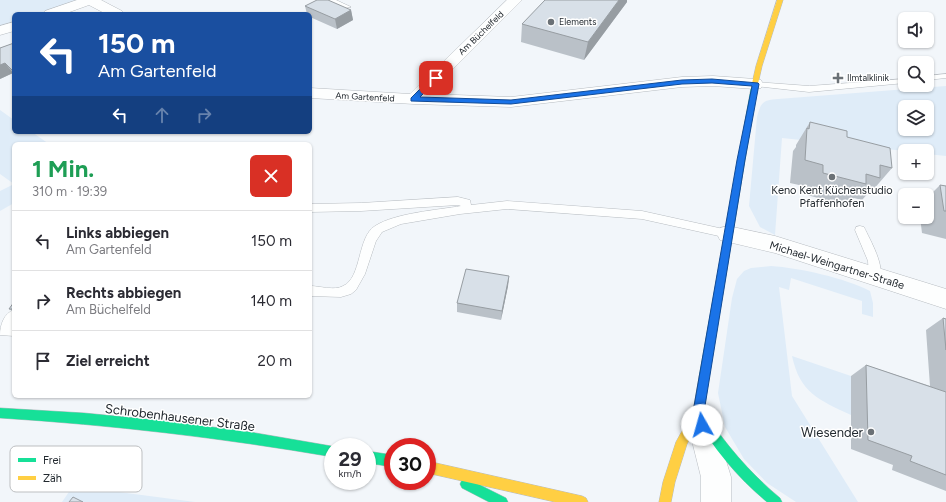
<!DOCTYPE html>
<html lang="de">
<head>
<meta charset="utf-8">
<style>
	body { margin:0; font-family:Figtree,sans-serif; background:#f2f2f3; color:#2b2b33; height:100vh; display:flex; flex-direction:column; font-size:15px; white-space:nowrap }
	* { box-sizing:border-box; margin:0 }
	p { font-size:13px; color:#7c7c81 }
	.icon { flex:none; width:22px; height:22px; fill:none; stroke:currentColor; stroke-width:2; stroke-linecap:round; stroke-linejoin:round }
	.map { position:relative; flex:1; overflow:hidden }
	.sheet { position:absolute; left:12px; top:142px; width:300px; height:256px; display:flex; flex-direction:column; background:#fff; border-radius:6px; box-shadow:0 1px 3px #0004 }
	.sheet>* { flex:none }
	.banner { position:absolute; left:12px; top:12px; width:300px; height:122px; border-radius:6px; box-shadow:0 1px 3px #0004; background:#1a4fa0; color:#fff; overflow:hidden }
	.fabs { position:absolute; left:898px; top:12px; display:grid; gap:8px }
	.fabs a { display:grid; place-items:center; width:36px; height:36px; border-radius:6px; background:#fff; box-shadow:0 1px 3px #0004; font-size:20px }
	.speed { position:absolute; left:324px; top:438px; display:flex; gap:8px; font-size:20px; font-weight:700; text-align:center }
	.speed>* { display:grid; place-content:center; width:52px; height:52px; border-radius:50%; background:#fff; box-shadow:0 1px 3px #0004; line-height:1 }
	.speed small { font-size:10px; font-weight:400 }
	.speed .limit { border:6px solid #d22; background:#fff; color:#111 }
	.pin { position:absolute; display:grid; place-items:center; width:34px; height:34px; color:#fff; margin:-17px; border-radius:8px; box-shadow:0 2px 6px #0006 }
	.me { position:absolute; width:44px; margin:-22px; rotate:353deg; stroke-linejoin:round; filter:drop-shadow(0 0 3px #0008) }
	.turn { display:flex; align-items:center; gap:14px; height:84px; padding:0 20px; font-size:18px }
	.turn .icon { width:52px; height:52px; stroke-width:2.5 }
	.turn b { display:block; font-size:28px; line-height:34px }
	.lanes { display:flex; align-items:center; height:38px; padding:0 20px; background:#0003; justify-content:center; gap:20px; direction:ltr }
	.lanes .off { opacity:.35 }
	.round { display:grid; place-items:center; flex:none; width:42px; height:42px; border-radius:6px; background:#f2f2f3 }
	.headline { display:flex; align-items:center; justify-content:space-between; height:68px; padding:0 20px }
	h1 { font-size:24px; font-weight:700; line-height:30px; color:#1e9e55 }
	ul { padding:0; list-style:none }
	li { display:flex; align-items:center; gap:12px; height:60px; padding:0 20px; border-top:1px solid #e1e1e2 }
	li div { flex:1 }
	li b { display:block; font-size:15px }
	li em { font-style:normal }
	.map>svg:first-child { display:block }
	.green { fill:#dfecf8; fill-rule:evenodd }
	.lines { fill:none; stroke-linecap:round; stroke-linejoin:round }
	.lane-casing { stroke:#b7bcc1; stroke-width:1 }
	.street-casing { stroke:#b7bcc1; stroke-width:1 }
	.fast-casing { stroke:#b7bcc1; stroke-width:1 }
	.slow-casing { stroke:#b7bcc1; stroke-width:1 }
	.lane { fill:#fdfefe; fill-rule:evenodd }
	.street { fill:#fdfefe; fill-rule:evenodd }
	.fast { fill:#16e098; fill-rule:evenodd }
	.slow { fill:#ffcf43; fill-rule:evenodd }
	.wall { fill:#bac1c8 }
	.shaded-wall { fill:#979da2 }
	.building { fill:#d8e0e8; stroke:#979da2 }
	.route { fill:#1a73e8; stroke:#114b97 }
	.poi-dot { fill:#6b7176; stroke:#fff; stroke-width:1.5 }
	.labels { text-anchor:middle; stroke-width:3; stroke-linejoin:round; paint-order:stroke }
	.far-poi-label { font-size:9px; fill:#22292f; stroke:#fff; text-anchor:start }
	.far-street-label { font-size:9px; fill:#22292f; stroke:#fff }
	.poi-label { font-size:11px; fill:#22292f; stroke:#fff }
	.street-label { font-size:11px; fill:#22292f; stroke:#fff }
	.near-street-label { font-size:13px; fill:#22292f; stroke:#fff }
	.near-poi-label { font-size:13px; fill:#22292f; stroke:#fff; text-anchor:end }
	.key { fill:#fff; stroke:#bdbfc1; stroke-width:1 }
	.key-label { font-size:11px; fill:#22292f }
</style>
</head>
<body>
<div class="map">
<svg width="946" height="502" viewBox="0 0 946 502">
	<rect width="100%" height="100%" fill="#f2f6fa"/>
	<path class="green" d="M0 0H80L38 14H14V22L0 27Z
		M946 86V156L927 154V151H905L782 138 775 235 760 227 749 206 757 117C761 102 763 100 778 99ZM905 107H927V129H905Z
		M0 110 14 120V132H32L49 144H14V203L0 211V191L14 184 0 174Z
		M771 266C800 268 845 278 870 291L873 303V317L862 314V301L791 278 789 290 779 287 792 396 858 502H796L767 483 744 459 725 427 718 393 732 298 737 279 744 271 751 268Z
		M792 356 851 376V415C819 400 800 393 792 356Z
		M73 486 195 502H62Z"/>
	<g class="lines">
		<defs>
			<path id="lane" d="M327 0H336L351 7 345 8Z
				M946 74V78L927 80V76Z
				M905 79V83L809 92 755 86 751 84 755 82 809 86Z
				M458 197 470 200 471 205 507 201 642 211 728 230 732 231 733 234 732 237 728 238 642 219 507 209 460 214 401 224 382 232 376 241 365 274 356 290 351 294 341 297 310 296V286C319 286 335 291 343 286 362 278 357 237 375 226 395 213 438 210 461 206L458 205 361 211 310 212V204L361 203Z
				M860 226 864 227C870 240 886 267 879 280L875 282 871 280 869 277 868 261 855 230 856 227Z
				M14 310V336L0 335C0 325 4 313 14 310Z"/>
			<path id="street" d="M77 0H101L122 11 124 14H106L89 5 64 14H43L45 11Z
				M507 0H522L428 94 511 97 682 77 713 76 755 79 761 80 763 84 761 88 755 89 713 86 682 87 511 107 414 104 310 98V88L410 94Z
				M14 22V31L0 35V26Z
				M728 226 775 236 946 289V309L775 253 720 240 717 234 720 228Z
				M702 411 712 415 731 477V502H701V477L688 425 692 415Z"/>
			<path id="fast" d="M754 86 757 88 709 377 708 381 704 382 700 381 699 377 751 88Z
				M698 407 702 408C724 443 749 472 780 498L782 502H767C737 477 714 449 694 416L692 412 694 408Z
				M0 408 84 413 167 421 250 432 337 447H333V457C222 438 112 425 0 418Z
				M367 451 393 455V467L367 463Z
				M466 478 506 498 508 502H489L462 488 460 484 462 480Z"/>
			<path id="slow" d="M777 0H783L762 66 757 88 756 89H752L751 88 756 66Z
				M704 372 708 373 709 377 704 412 687 444 675 482 671 502H659L663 482 676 442 693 411 699 377 700 373Z
				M427 461 582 496 586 498 588 502H555L427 473Z"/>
		</defs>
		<use href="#lane" class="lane-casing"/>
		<use href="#street" class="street-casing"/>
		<use href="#fast" class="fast-casing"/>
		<use href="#slow" class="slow-casing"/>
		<use href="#lane" class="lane"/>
		<use href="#street" class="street"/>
		<use href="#fast" class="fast"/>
		<use href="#slow" class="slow"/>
	</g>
	<path class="wall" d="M627 2 584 60 521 42 522 24Z
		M305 6 351 10 353 20 337 29 310 17V14H307Z
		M14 43V75L13 73 0 79V48Z
		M810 122 847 137 892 168 873 190H871L862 200 854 198 848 206 807 195 808 187 790 183 793 151 796 147V145Z
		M940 185 946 186V239L922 233 920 217H927V198Z
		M509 276 508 286 501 320 457 312V303Z
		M14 302V312L9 309Z
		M943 318 946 319V491L892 470 893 465 851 449V376L866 365 930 386 926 330Z"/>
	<path class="shaded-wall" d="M619 0H627V2L584 60 588 42Z
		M351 10 353 20 337 29 335 19Z
		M5 63 13 73 0 79V65Z
		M509 276 508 286 501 320 502 311Z"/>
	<path class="building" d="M317 0H328L351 10 335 19 305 6Z
		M545 0H619L588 42 522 24Z
		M14 43V69L12 70 5 63 0 65V48Z
		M810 122 847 131V137L890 148 892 168 880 165V178L866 174V184L823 173V165L805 160 807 128 809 129Z
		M940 185 946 186V211H944Z
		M466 269 509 276 502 311 457 303Z
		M14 302V309H9Z
		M943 318 946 319V350Z
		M866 365 946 392V475L910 461 912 456 868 440Z
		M73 497 83 502H69Z"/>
	<path class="route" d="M433 76 439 78 420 97 511 100 682 80 712 79 758 83 759 84 745 160 704 412 708 425 706 429 702 431 698 429 693 412 737 160 752 86 712 83 682 84 511 104 411 101V98Z"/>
	<g class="poi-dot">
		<circle cx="551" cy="22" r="4"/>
		<path d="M836 72h4v4h4v4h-4v4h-4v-4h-4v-4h4z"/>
		<circle cx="832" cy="177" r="4"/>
		<circle cx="871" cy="432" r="4"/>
	</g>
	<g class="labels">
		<g class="far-poi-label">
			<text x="559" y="25">Elements</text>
			<text x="847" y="81">Ilmtalklinik</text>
		</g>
		<g class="far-street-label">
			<text transform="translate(481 33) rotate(-44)" y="3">Am Büchelfeld</text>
			<text transform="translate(365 97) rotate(3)" y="3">Am Gartenfeld</text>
		</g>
		<g class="poi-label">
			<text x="832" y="194">Keno Kent Küchenstudio<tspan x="832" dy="13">Pfaffenhofen</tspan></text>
		</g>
		<g class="street-label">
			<text transform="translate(837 265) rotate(17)" y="4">Michael-Weingartner-Straße</text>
		</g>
		<g class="near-street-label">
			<text transform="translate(180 417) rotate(7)" y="5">Schrobenhausener Straße</text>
		</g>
		<g class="near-poi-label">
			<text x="863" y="437">Wiesender</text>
		</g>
	</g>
	<rect x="10" y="446" width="132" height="46" rx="6" class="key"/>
	<rect x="18" y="458" width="18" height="4" fill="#16e098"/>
	<rect x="18" y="476" width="18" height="4" fill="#ffcf43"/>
	<g class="key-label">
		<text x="43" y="464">Frei</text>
		<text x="43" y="482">Zäh</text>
	</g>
</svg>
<div class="fabs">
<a><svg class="icon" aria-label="sound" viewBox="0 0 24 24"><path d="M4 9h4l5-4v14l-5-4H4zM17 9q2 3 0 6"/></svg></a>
<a><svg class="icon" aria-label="search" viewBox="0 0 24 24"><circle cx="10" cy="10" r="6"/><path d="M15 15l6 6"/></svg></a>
<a><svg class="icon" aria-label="layers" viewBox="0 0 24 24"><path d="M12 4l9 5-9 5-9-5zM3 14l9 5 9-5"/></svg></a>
<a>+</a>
<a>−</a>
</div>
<div class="speed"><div>29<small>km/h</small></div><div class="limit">30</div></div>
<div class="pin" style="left:436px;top:78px;background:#d93025"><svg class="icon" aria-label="arrive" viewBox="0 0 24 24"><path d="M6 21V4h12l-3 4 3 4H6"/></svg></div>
<svg class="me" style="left:702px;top:425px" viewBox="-20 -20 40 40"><circle r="19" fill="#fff"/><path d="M0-13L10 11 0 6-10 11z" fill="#1a73e8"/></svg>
<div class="banner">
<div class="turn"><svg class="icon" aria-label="left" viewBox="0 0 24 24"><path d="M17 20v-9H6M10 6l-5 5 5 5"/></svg><div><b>150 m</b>Am Gartenfeld</div></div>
<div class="lanes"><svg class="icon" aria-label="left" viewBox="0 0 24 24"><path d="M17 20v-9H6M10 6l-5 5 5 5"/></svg><svg class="icon off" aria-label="ahead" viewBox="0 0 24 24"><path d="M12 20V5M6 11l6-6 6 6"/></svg><svg class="icon off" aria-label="right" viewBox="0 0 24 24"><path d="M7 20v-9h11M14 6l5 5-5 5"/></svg></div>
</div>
<section class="sheet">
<div class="headline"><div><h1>1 Min.</h1><p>310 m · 19:39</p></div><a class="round" style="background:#d93025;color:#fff"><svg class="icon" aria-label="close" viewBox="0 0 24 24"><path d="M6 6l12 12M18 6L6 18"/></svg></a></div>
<ul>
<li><svg class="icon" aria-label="left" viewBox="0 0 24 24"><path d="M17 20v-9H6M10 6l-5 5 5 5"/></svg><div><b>Links abbiegen</b><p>Am Gartenfeld</p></div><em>150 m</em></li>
<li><svg class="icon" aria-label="right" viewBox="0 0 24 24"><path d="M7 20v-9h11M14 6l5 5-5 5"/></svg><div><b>Rechts abbiegen</b><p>Am Büchelfeld</p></div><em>140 m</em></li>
<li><svg class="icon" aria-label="arrive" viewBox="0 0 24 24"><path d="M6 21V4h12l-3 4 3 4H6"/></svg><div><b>Ziel erreicht</b></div><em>20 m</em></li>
</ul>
</section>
</div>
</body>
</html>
